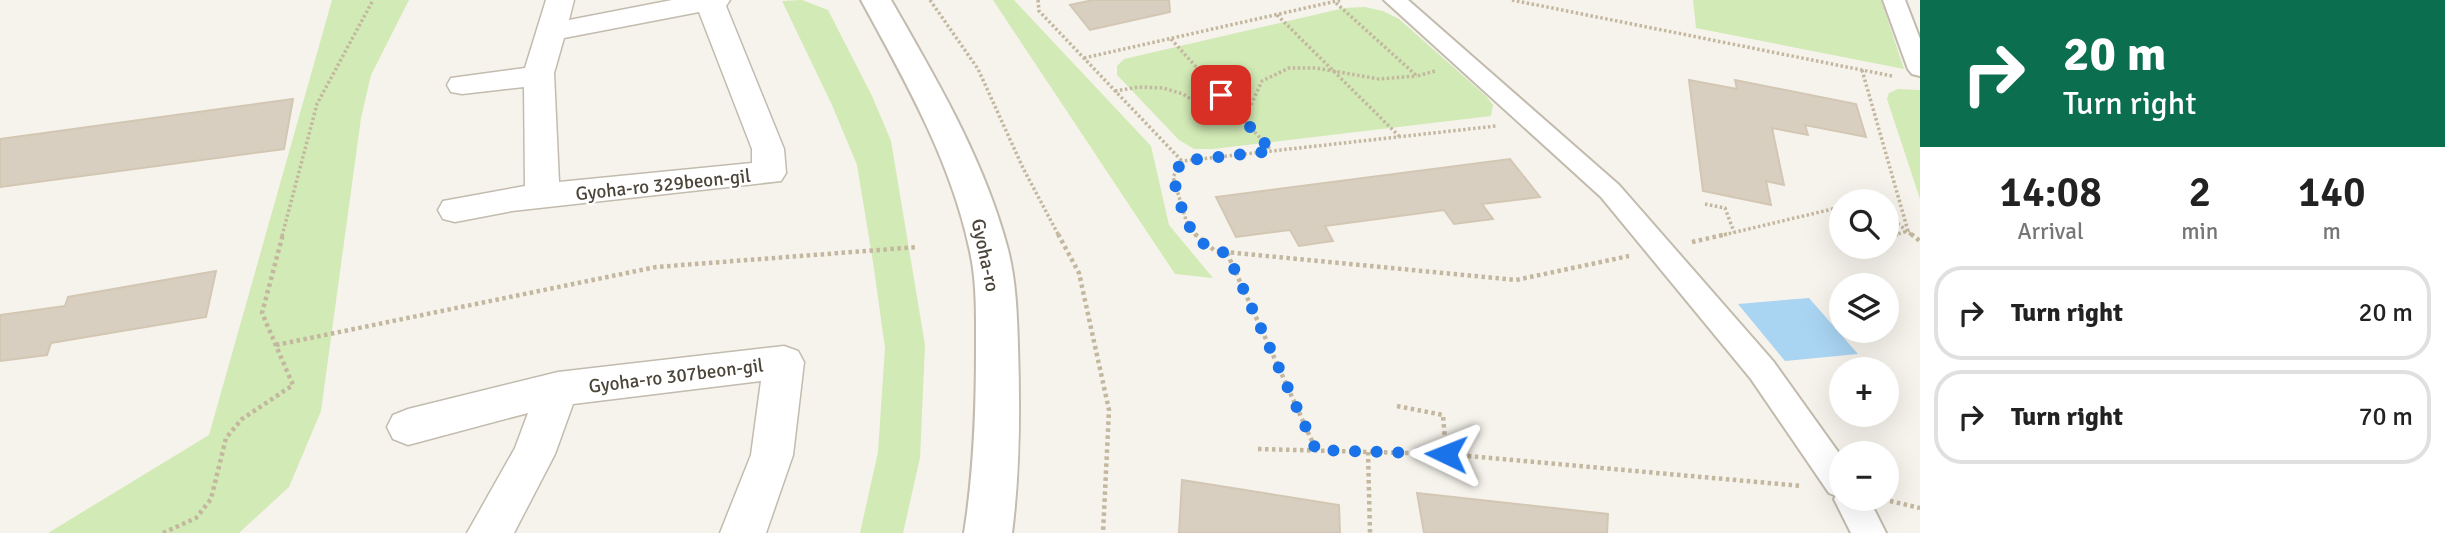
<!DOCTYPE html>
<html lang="en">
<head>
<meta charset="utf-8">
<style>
	body { margin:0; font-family:Signika,sans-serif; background:#f2f2f2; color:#222; height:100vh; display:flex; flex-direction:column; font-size:26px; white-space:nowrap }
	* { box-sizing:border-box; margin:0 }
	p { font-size:23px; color:#767676 }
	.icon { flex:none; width:38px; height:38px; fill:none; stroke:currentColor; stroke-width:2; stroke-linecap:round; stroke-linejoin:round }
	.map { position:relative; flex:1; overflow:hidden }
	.panel { display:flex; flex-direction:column; background:#fff; width:525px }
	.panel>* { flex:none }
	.banner { background:#0b6e4f; color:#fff; overflow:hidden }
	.controls { position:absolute; left:1829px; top:189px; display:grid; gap:14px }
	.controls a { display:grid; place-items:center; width:70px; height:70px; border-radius:50%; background:#fff; box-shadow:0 7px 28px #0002; font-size:35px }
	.pin { position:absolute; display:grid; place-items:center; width:60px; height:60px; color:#fff; margin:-30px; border-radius:14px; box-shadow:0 4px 10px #0006 }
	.me { position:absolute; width:77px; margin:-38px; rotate:272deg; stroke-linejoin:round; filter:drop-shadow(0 0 5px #0008) }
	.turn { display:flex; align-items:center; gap:24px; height:147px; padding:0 28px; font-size:32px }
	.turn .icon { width:91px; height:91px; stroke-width:2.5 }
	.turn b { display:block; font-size:49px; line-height:60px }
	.eta { display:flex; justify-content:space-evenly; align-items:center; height:119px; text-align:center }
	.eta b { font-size:42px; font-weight:600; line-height:49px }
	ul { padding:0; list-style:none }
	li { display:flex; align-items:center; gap:21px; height:94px; margin:0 14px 10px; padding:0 14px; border:4px solid #e0e0e0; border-radius:28px }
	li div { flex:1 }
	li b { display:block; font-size:26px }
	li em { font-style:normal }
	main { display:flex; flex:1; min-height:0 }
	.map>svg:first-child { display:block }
	.green { fill:#d2eab5 }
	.water { fill:#a9d4f2 }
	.building { fill:#d8cfc1; stroke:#d3c7b4; stroke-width:2 }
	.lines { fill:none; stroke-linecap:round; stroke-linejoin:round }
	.pedestrian-casing { stroke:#c2bbae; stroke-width:4 }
	.minor-casing { stroke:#c2bbae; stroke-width:3 }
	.tertiary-casing { stroke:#c2bbae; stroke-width:4 }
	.path-far1 { stroke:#c4b79f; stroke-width:3.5; stroke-dasharray:2.5 2.5; stroke-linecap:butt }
	.path { stroke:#c4b79f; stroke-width:4.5; stroke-dasharray:3.5 3.5; stroke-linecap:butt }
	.pedestrian { fill:#fff; fill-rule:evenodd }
	.minor { fill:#fff; fill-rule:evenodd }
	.tertiary { fill:#fff; fill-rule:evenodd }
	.route { stroke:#1a73e8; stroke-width:12; stroke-dasharray:0 21.6 }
	.labels { text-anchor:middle; stroke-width:5; stroke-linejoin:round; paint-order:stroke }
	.street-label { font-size:19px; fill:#4b4439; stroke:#fff }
</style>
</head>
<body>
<main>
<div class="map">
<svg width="1920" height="533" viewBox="0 0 1920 533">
	<rect width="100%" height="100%" fill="#f6f3ec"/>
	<path class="green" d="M332 0H409L371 75 361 118 321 411 289 487 239 533H48L209 435Z
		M802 0 828 10 872 96 891 141 925 345 920 458 903 533H860L878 452 885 348 873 262 857 165 832 105 782 1Z
		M993 0H1014L1151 146 1169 225 1213 278 1175 274Z
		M1693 0H1881L1904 69 1696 28Z
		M1365 7 1383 11 1399 19 1486 96 1493 105 1491 116 1213 149H1194L1179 140 1117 75V66L1124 59 1344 8Z
		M1898 89 1920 90V199L1887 99 1889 93Z"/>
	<path class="water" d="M1809 298 1858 354 1785 361 1738 304Z"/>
	<path class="building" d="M1093 0H1169L1170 12 1090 30 1070 5Z
		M1689 80 1737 89 1735 80 1856 104 1866 137 1805 125 1808 135 1772 128 1784 185 1766 181 1771 205 1703 191Z
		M293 99 284 149 0 187V139Z
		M1510 159 1540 197 1482 204 1493 219 1454 224 1444 210 1325 226 1333 241 1299 246 1290 230 1236 237 1216 197Z
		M216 271 206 317 51 343 47 355 0 361V315L65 306 68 297Z
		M1182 480 1339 505 1340 533H1179Z
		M1417 493 1608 514 1607 533H1424Z"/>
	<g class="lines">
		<defs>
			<path id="pedestrian" d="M1384 0H1408L1619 185 1773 361 1841 456V499H1869L1886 533H1851L1834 499 1836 496 1829 493 1751 379 1601 197Z
				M1883 0H1905L1920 39V76L1912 74 1908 69Z"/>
			<path id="minor" d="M546 0H574L569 20 672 0H730L726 6 784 149 786 173 781 181 512 211 455 222 443 219 438 210 443 201 525 186 524 87 462 94 451 92 447 85 451 78 525 68ZM699 12 752 149V163L559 182 554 73 564 38Z
				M784 346 798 351 804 362 793 455 766 533H720L751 455 761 381 573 404 555 454 514 533H467L515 448 528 413 408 445 393 439 387 427 393 415 408 409 558 372Z"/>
			<path id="tertiary" d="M861 0H891C936 79 983 157 1007 246 1016 279 1017 313 1018 346 1020 409 1020 471 1012 533H964C974 471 976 410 976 348 976 314 977 280 969 247 950 159 904 79 861 0Z"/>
		</defs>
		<use href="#pedestrian" class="pedestrian-casing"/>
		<use href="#minor" class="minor-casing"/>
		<use href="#tertiary" class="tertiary-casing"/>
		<path class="path-far1" d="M930 0 978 69 1023 168 1059 236
			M1038 0 1039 11 1182 161
			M1512 0 1892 76
			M1336 3 1417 76 1435 71
			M1277 15 1399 136
			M1171 39 1271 150
			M1084 58 1341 0
			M1862 70 1908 231 1894 235
			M1115 91 1139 87 1163 88 1183 94 1211 112 1229 115 1251 105 1262 81 1289 68H1316L1379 79 1417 76
			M1867 201H1870
			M1705 204 1725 208 1734 232
			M1886 214 1913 236
			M282 236 317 104 373 0
			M1196 236 1186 220 1173 177 1182 161 1496 126
			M1719 236 1841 207"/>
		<path class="path" d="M1058 234 1079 273 1109 410 1103 533
			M1195 234 1215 251 1516 280 1629 256
			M1911 234 1920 241
			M1894 235 1898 234
			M1692 242 1727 234
			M1227 253 1316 450
			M276 345 656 267 918 247
			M1397 406 1443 415 1446 454
			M1258 449 1446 454 1802 486
			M1368 452 1370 533
			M1890 501 1920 508
			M163 533 196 518 211 499 226 438 242 419 293 385 262 313 283 234"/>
		<use href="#pedestrian" class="pedestrian"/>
		<use href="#minor" class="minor"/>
		<use href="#tertiary" class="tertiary"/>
	</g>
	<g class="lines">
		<path class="route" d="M1221 95 1272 151 1182 161 1173 177C1182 209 1188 248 1227 253L1316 450 1446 454"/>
	</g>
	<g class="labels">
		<g class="street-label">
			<text transform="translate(663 184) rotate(-6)" y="7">Gyoha-ro 329beon-gil</text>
			<text transform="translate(986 255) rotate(78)" y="7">Gyoha-ro</text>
			<text transform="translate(676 375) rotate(-7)" y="7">Gyoha-ro 307beon-gil</text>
		</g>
	</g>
</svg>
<div class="controls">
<a><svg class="icon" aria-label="search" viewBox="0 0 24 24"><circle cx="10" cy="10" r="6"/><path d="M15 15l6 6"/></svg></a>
<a><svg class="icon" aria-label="layers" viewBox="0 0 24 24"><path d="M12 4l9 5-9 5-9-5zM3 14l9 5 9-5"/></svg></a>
<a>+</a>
<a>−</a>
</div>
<div class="pin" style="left:1221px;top:95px;background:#d93025"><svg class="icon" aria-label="arrive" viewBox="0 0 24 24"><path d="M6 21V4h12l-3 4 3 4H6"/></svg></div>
<svg class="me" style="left:1446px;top:454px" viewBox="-20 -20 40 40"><path d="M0-17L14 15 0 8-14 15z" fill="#1a73e8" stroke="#fff" stroke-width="4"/></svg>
</div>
<section class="panel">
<div class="banner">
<div class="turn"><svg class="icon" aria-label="right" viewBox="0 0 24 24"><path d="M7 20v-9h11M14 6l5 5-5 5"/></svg><div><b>20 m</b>Turn right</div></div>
</div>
<div class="eta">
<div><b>14:08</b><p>Arrival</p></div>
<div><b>2</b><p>min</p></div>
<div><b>140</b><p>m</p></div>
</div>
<ul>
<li><svg class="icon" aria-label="right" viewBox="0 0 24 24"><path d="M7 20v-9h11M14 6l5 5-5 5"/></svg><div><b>Turn right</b></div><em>20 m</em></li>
<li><svg class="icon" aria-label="right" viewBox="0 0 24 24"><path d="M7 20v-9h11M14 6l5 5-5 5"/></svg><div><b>Turn right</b></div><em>70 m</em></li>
</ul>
</section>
</main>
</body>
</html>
